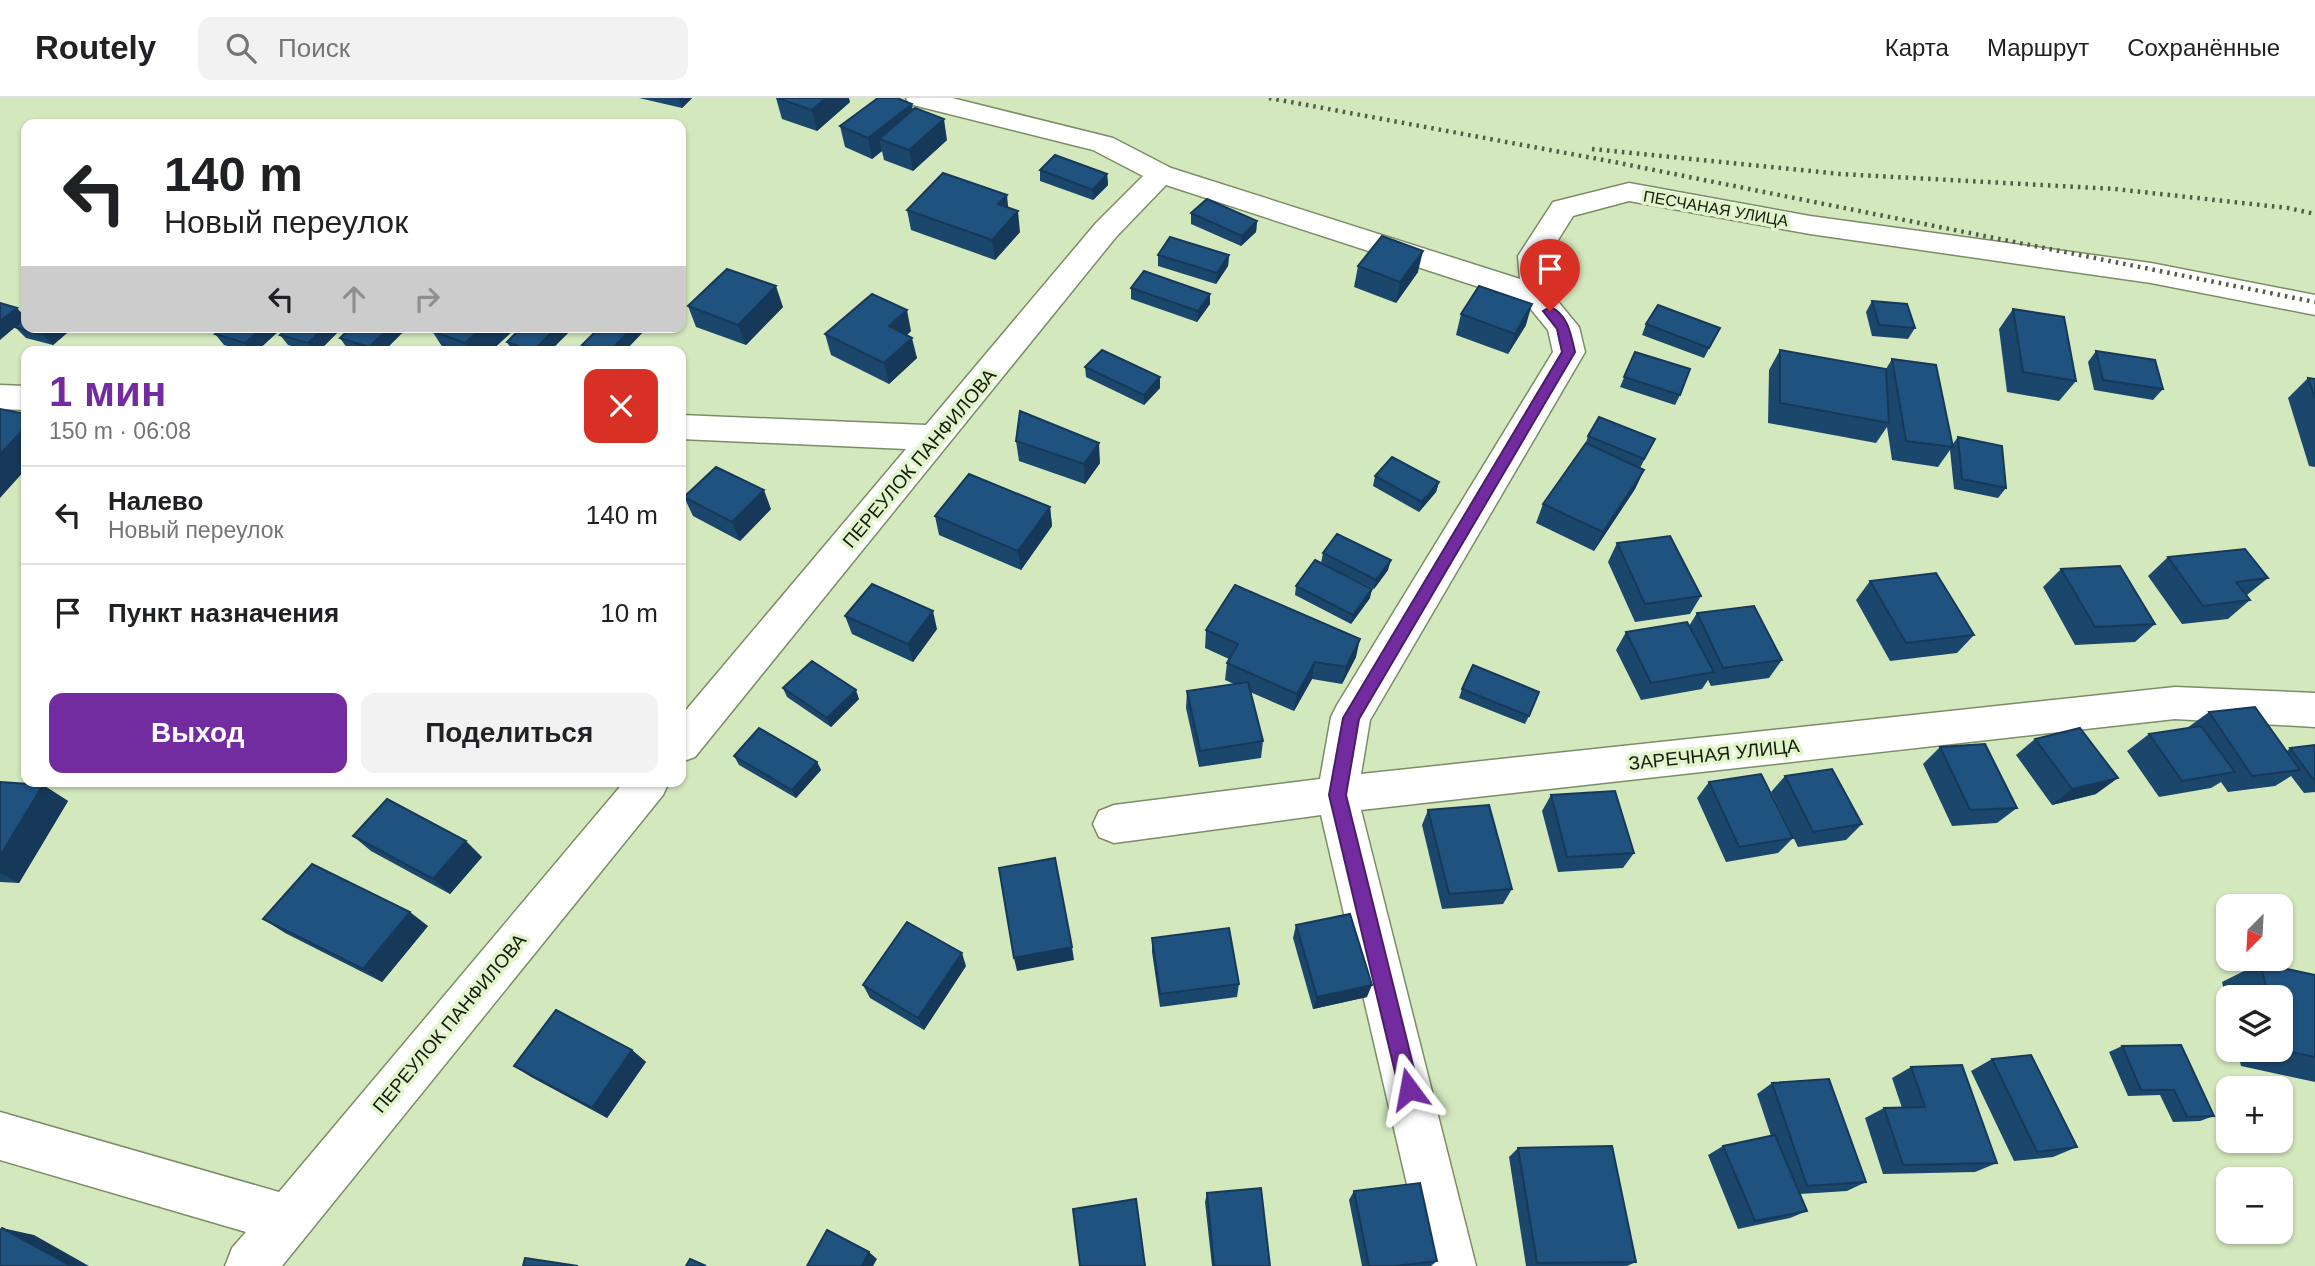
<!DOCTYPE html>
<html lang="ru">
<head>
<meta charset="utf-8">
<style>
	body { margin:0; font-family:Helvetica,sans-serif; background:#f2f2f2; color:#202124; height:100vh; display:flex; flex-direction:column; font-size:26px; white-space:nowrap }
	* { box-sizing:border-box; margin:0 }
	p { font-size:23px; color:#757577 }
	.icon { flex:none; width:38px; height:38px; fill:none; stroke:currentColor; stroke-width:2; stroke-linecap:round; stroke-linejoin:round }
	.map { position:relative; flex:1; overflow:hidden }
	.details { position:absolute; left:21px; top:248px; width:665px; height:441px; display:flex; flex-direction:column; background:#fff; border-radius:14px; box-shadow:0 2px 5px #0004 }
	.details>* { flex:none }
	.banner { position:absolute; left:21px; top:21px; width:665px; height:214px; border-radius:14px; box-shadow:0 2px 5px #0004; background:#fff; color:#202124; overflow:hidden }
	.needle { width:46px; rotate:204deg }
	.controls { position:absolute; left:2216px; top:796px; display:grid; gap:14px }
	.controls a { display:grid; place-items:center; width:77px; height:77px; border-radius:14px; background:#fff; box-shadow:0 2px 5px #0004; font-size:35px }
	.pin { position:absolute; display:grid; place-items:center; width:60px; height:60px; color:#fff; margin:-72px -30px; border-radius:50% 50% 50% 0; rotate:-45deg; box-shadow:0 0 7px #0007 }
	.pin .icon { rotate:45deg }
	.me { position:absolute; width:77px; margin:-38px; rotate:347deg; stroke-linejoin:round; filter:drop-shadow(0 0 5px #0008) }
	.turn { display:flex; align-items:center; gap:24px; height:147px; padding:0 28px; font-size:32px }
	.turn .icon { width:91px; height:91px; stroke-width:2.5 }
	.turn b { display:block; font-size:49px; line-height:60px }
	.lanes { display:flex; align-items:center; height:66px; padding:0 28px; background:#0003; justify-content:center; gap:35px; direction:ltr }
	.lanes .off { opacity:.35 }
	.round { display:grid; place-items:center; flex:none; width:74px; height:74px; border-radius:14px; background:#f2f2f2 }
	.head { display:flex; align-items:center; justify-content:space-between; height:119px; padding:0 28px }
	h1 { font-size:42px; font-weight:800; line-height:52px; color:#722ca0 }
	.button { display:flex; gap:14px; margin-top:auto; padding:14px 28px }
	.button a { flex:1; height:80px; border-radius:14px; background:#722ca0; color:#fff; font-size:28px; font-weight:800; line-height:80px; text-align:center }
	.button a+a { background:#f2f2f2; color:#202124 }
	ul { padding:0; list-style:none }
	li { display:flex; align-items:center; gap:21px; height:98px; padding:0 28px; border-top:2px solid #e0e0e0 }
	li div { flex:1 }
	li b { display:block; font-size:26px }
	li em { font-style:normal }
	header { display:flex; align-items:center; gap:42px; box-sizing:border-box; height:98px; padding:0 35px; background:#fff; border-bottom:2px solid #e0e0e0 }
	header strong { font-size:33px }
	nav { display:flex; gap:38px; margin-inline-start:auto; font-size:24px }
	.search { width:490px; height:63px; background:#f2f2f2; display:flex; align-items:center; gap:18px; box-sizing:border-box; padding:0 24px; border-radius:14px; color:#757577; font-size:26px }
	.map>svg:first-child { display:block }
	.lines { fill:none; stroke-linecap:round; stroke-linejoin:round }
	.minor-casing { stroke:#7b8d67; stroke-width:3 }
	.minor { fill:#fff; fill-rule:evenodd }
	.rail { stroke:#525d46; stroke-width:4.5; stroke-dasharray:2.5 5; stroke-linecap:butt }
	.wall { fill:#1b476d }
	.shaded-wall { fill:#163959 }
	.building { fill:#1f527f; stroke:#163959; stroke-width:2 }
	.route { fill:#722ca0; stroke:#4a1d68; stroke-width:2 }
	.labels { text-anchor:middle; stroke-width:7; stroke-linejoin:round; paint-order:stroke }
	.far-street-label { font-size:16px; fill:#151c0d; stroke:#e1f5cb }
	.street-label { font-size:19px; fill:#151c0d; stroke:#e1f5cb }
</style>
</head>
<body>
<header>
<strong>Routely</strong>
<div class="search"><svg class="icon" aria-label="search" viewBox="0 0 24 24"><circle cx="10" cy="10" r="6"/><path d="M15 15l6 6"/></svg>Поиск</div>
<nav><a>Карта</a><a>Маршрут</a><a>Сохранённые</a></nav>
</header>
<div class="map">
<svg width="2315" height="1168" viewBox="0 0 2315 1168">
	<rect width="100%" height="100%" fill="#d4e8be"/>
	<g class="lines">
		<defs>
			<path id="minor" d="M906 0H952L1113 40 1171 70 1520 181 1518 158 1553 104 1629 85 1810 118 2151 165 2315 197V217L2151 185 1810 136 1629 103 1573 118 1548 158 1551 195 1579 229 1585 254 1370 622 1361 676 2175 589 2315 595V629L2175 621 1361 712 1476 1168H1426L1321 717 1114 745 1099 739 1093 726 1099 713 1114 707 1320 681 1331 619 1337 607 1553 254 1548 232 1525 204 1166 87 1116 139 695 659 681 664V618L906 351 681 341V317L926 327 1096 125 1143 78 1093 52 909 6Z
				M0 287 26 288V312L0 311Z
				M624 684H669L663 697 282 1168H225L232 1150 246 1134 0 1062V1014L279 1094Z"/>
		</defs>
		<use href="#minor" class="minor-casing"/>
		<use href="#minor" class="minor"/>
		<path class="rail" d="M1269 0 1609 63 2315 204
			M1592 51 1840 76 2115 91 2288 110 2315 116"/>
	</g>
	<path class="wall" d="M639 0H692L682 10Z
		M776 0 850 4 817 33 782 21Z
		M913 12 947 42 913 73 884 62 882 53 872 61 845 49 840 28Z
		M1040 72 1107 76 1108 87 1093 102 1040 83Z
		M1009 110 1020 134 995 162 911 132 907 112Z
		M1191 115 1257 123 1256 134 1241 148 1191 126Z
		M1158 157H1229L1228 168 1216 186 1158 168Z
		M1358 168 1418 174 1396 205 1354 189Z
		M1131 190 1210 196V206L1197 224 1131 201Z
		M1872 203 1915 230 1908 241 1872 238 1866 214Z
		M0 205 26 229H74L53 247 26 240 15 229Z
		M688 208 783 209 746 247 696 229Z
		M2013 211 2076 283 2059 303 2007 294 1999 231Z
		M1461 216 1526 227 1508 256 1456 237Z
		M1646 226 1720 230 1704 260 1642 237Z
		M190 229H207L204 232Z
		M283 229 256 254H247L224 247 215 236Z
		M343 229 318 254H310L288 247 280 237Z
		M351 229H408L383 254H358L347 250 340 240Z
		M436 229H517L490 254 445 253 432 233Z
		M522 229H568L570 233 549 254H513L507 244Z
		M911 233 907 237 917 260 889 286 831 257 825 236Z
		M642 235 624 254H586L582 247Z
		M1780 252 1886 271 1892 261 1952 347 1958 339 2006 390 1998 400 1954 391 1950 352 1938 369 1892 362 1887 329 1876 345 1768 325 1769 272Z
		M2096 253 2163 291 2153 302 2094 292 2088 264Z
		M1635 254 1680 297 1675 307 1620 289Z
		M1085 269 1160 279V290L1144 307 1086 279Z
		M2308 280 2315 281V369L2309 368 2288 300Z
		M1588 338 1655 341 1640 370 1644 372 1635 391 1594 453 1536 425 1543 406 1585 347Z
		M1016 343 1100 365 1085 386 1019 363Z
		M1375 378 1439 384 1436 394 1419 414 1373 388Z
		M684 399 771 411 740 443 693 418Z
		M1050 409 1052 428 1021 472 939 437 935 418Z
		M1617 445 1701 498 1690 516 1635 524 1608 464Z
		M1323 455 1388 472 1374 491 1321 465Z
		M2168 459 2268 480 2247 497 2250 502 2228 521 2182 526 2148 478Z
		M2061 471 2155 526 2135 544 2075 547 2043 489Z
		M1870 483 1974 537 1957 555 1890 563 1856 502Z
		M1296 488 1370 500 1351 526 1295 497Z
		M1697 515 1782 562 1769 580 1711 588 1708 582 1702 591 1641 602 1616 552 1626 534 1689 528Z
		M845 518 937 531 913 564 852 536Z
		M1206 532 1356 559 1342 586 1312 581 1294 613 1250 594 1263 643 1261 660 1199 669 1186 610 1187 593 1234 586 1225 582 1227 565 1229 561 1205 550Z
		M783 590 859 601 831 629 787 599Z
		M1462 591 1529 618 1525 626 1459 600Z
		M2209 614 2287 653 2290 650 2315 647V694L2304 695 2291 678 2275 688 2228 694 2221 684 2211 690 2159 699 2127 653 2149 636 2187 630Z
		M2035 641 2096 696 2052 707 2016 657Z
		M1940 649 2017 710 1997 725 1952 728 1923 666Z
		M734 658 817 664 821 672 796 700 739 667Z
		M1785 678 1862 726 1846 742 1798 749 1771 694Z
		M0 684 43 687 68 703 19 785 0 784Z
		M1709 684 1793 740 1778 755 1726 764 1697 700Z
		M1551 697 1634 755 1623 770 1558 774 1542 713Z
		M1428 712 1512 791 1503 806 1442 811 1422 727Z
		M353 738 482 759 450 796 371 753Z
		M263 821 428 828 382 884 285 835Z
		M1296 827 1367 899 1313 911 1293 840Z
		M1152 840 1239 886 1237 899 1160 909 1152 854Z
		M2260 865 2315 877V984L2241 968 2237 952H2280V900H2228V909L2222 884Z
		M966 868 924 932 870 900 863 887Z
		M2122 948 2214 1018 2200 1023 2173 1024 2160 997 2128 998 2109 954Z
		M632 952 646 964 607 1020 531 979 514 968Z
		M1992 961 2077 1049 2053 1059 2014 1063 1971 973Z
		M1911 969 1997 1065 1975 1074 1883 1076 1865 1020 1884 1010H1902L1892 980Z
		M1772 985 1866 1084 1847 1093 1800 1096 1807 1113 1790 1120 1738 1131 1708 1057 1723 1048 1771 1038 1757 996Z
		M1518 1050 1636 1164 1627 1168H1526L1509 1059Z
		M1354 1093 1437 1163 1431 1168H1362L1349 1102Z
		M1207 1095 1270 1168H1212L1205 1104Z"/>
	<path class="shaded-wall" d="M679 0H692L682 10Z
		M826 0H849L850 4 817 33 812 12Z
		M912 6 915 27 879 41 882 53 872 61 868 40Z
		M944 21 947 42 913 73 909 52Z
		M1107 76 1108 87 1093 102V92Z
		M1007 97 1009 118 998 106Z
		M1018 113 1020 134 995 162 992 142Z
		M1257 123 1256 134 1241 148 1242 138Z
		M1423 153 1418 174 1396 205 1400 184Z
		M1229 157 1228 168 1216 186 1217 175Z
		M776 188 783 209 746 247 738 227Z
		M1210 196V206L1197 224 1198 213Z
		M1532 206 1526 227 1508 256 1515 236Z
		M17 210 26 220 0 242V223Z
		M907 212 911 233 894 249 889 228Z
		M52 229H74L53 247 43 237Z
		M263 229H283L256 254H252L245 245Z
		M325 229H343L318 254H315L308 245Z
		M390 229H408L383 254H373L369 249Z
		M483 229H517L490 254H470L465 245Z
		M557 229H568L570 233 549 254H534L533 253Z
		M633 229H639L642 235 624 254H609Z
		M912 240 917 260 889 286 884 265Z
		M1160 279V290L1144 307V297Z
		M26 329V371L0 400V356Z
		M1099 345 1100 365 1085 386 1084 366Z
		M1644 372 1635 391 1594 453 1603 434Z
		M1439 384 1436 394 1419 414 1422 404Z
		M764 392 771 411 740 443 732 424Z
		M1050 409 1052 428 1021 472 1018 453Z
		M1391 462 1388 472 1374 491 1376 482Z
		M1372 491 1370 500 1351 526 1353 517Z
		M933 513 937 531 913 564 908 546Z
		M1360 541 1356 559 1342 586 1346 569Z
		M1315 564 1312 581 1294 613 1297 596Z
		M856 592 859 601 831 629 827 620Z
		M817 664 821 672 796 700 792 692Z
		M2118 680 2096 696 2052 707 2072 691Z
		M43 687 68 703 19 785 0 775V758Z
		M466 743 482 759 450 796 433 781Z
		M410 814 428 828 382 884 363 871Z
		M1072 849 1074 862 1017 873 1014 860Z
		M962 855 966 868 924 932 918 920Z
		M1372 887 1367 899 1313 911 1317 899Z
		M632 952 646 964 607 1020 592 1010Z
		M2 1130 34 1137 89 1168H71Z
		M869 1154 877 1161 873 1168H862Z"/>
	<path class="building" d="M777 0H826L812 12Z
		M878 0H897L912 6 868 40 840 28Z
		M915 10 944 21 909 52 879 41Z
		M1055 57 1107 76 1093 92 1040 72Z
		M943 75 1007 97 998 106 1018 113 992 142 907 112Z
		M1207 101 1257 123 1242 138 1191 115Z
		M1382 138 1423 153 1400 184 1358 168Z
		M1170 139 1229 157 1217 175 1158 157Z
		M727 171 776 188 738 227 688 208Z
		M1144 173 1210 196 1198 213 1131 190Z
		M1479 188 1532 206 1515 236 1461 216Z
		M872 196 907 212 889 228 912 240 884 265 825 236Z
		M1872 203 1907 206 1915 230 1879 227Z
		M0 205 17 210 0 223Z
		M1658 207 1720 230 1709 250 1646 226Z
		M2013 211 2064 219 2076 283 2023 274Z
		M26 220V229H52L43 237 15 229Z
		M223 229H263L245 245 215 236Z
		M289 229H325L308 245 280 237Z
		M351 229H390L369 249 340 240Z
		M436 229H483L465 245 432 233Z
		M522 229H557L533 253 507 244Z
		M600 229H633L609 254H603L582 247Z
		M1102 252 1160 279 1144 297 1085 269Z
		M1780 252 1886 271 1889 325 1780 305Z
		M2096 253 2155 262 2163 291 2103 282Z
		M1635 254 1690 271 1680 297 1624 279Z
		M1892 261 1936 267 1953 349 1906 343Z
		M2308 280 2315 281V300Z
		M0 311 26 316V329L0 356Z
		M1020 313 1099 345 1084 366 1016 343Z
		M1599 319 1655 341 1644 361 1588 338Z
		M1958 339 2002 348 2006 390 1962 381Z
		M1586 345 1644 372 1603 434 1543 406Z
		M1392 359 1439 384 1422 404 1375 378Z
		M716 369 764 392 732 424 684 399Z
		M969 376 1050 409 1018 453 935 418Z
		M1337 436 1391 462 1376 482 1323 455Z
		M1670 438 1701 498 1645 506 1617 445Z
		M2245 451 2268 480 2236 484 2250 502 2203 508 2168 459Z
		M1315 462 1372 491 1353 517 1296 488Z
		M2120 468 2155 526 2095 529 2061 471Z
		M1936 475 1974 537 1906 545 1870 483Z
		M872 486 933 513 908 546 845 518Z
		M1235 487 1360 541 1346 569 1315 564 1297 596 1227 565 1238 546 1206 532Z
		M1754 508 1782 562 1723 570 1697 515Z
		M1687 524 1714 574 1651 585 1626 534Z
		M812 563 856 592 827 620 783 590Z
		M1473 567 1539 594 1529 618 1462 591Z
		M1248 584 1263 643 1200 653 1187 593Z
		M2255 609 2300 672 2252 678 2209 614Z
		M2201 628 2235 674 2182 683 2149 636Z
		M759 630 817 664 792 692 734 658Z
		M2080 630 2118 680 2072 691 2035 641Z
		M1985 646 2017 710 1970 712 1940 649Z
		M2315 647V684L2290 650Z
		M1832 671 1862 726 1813 734 1785 678Z
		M1761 676 1793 740 1739 749 1709 684Z
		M0 684 43 687 0 758Z
		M1615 693 1634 755 1567 759 1551 697Z
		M387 701 466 743 433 781 353 738Z
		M1489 707 1512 791 1449 796 1428 712Z
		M1055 760 1072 849 1014 860 999 770Z
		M312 766 410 814 363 871 263 821Z
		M1350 816 1372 887 1317 899 1296 827Z
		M907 824 962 855 918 920 863 887Z
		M1229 830 1239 886 1160 896 1152 840Z
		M2260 865 2315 877V959L2281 952 2280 947V900H2269Z
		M556 912 632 952 592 1010 514 968Z
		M2181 947 2214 1018 2187 1019 2174 992H2141L2122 948Z
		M2031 957 2077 1049 2037 1054 1992 961Z
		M1962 967 1997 1065 1903 1067 1884 1010 1925 1009 1911 969Z
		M1829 981 1866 1084 1807 1088 1772 985Z
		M1775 1037 1807 1113 1755 1123 1723 1048Z
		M1612 1048 1636 1164 1537 1165 1518 1050Z
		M1420 1085 1437 1163 1396 1168H1369L1354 1093Z
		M1261 1090 1270 1168H1214L1207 1095Z
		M1136 1101 1145 1168H1080L1073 1111Z
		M2 1130 71 1168H0V1133Z
		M827 1132 869 1154 862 1168H807Z
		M525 1160 578 1168H523Z
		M690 1161 706 1168H686Z"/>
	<path class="route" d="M1550 209C1568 216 1571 237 1575 254L1359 621 1346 697 1419 991 1416 998 1409 1000 1402 998 1399 991 1329 697 1343 620 1562 254 1557 231 1543 213Z"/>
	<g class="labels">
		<g class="far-street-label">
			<text transform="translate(1716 110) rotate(10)" y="6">ПЕСЧАНАЯ УЛИЦА</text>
		</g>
		<g class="street-label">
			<text transform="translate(919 360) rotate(-50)" y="7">ПЕРЕУЛОК ПАНФИЛОВА</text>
			<text transform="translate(1714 656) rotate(-6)" y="7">ЗАРЕЧНАЯ УЛИЦА</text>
			<text transform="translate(449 925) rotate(-50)" y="7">ПЕРЕУЛОК ПАНФИЛОВА</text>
		</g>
	</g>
</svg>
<div class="controls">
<a><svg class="needle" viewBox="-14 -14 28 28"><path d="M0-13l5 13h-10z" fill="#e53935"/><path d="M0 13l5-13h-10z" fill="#757577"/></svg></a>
<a><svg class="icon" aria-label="layers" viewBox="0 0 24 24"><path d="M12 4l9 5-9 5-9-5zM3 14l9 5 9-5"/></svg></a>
<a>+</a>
<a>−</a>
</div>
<div class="pin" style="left:1550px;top:213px;background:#d93025"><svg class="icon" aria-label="arrive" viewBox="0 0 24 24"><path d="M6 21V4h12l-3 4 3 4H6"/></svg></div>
<svg class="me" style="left:1409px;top:991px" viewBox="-20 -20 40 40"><path d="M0-17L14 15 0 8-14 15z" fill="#722ca0" stroke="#fff" stroke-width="4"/></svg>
<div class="banner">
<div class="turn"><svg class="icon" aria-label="left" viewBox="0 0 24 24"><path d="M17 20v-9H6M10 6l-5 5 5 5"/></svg><div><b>140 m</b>Новый переулок</div></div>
<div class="lanes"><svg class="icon" aria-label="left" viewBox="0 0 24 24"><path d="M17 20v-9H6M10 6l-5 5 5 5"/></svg><svg class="icon off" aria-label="ahead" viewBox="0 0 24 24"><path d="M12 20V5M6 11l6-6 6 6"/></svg><svg class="icon off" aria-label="right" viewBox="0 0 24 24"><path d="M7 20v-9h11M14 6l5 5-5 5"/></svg></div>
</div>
<section class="details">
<div class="head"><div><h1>1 мин</h1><p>150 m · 06:08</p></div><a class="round" style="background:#d93025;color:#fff"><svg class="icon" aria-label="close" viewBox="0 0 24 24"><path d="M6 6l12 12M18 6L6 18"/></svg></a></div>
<ul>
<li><svg class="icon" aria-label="left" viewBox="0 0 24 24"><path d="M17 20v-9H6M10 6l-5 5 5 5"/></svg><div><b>Налево</b><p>Новый переулок</p></div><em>140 m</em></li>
<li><svg class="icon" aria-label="arrive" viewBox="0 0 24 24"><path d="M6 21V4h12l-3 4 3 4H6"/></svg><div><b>Пункт назначения</b></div><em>10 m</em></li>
</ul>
<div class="button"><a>Выход</a><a>Поделиться</a></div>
</section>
</div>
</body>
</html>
